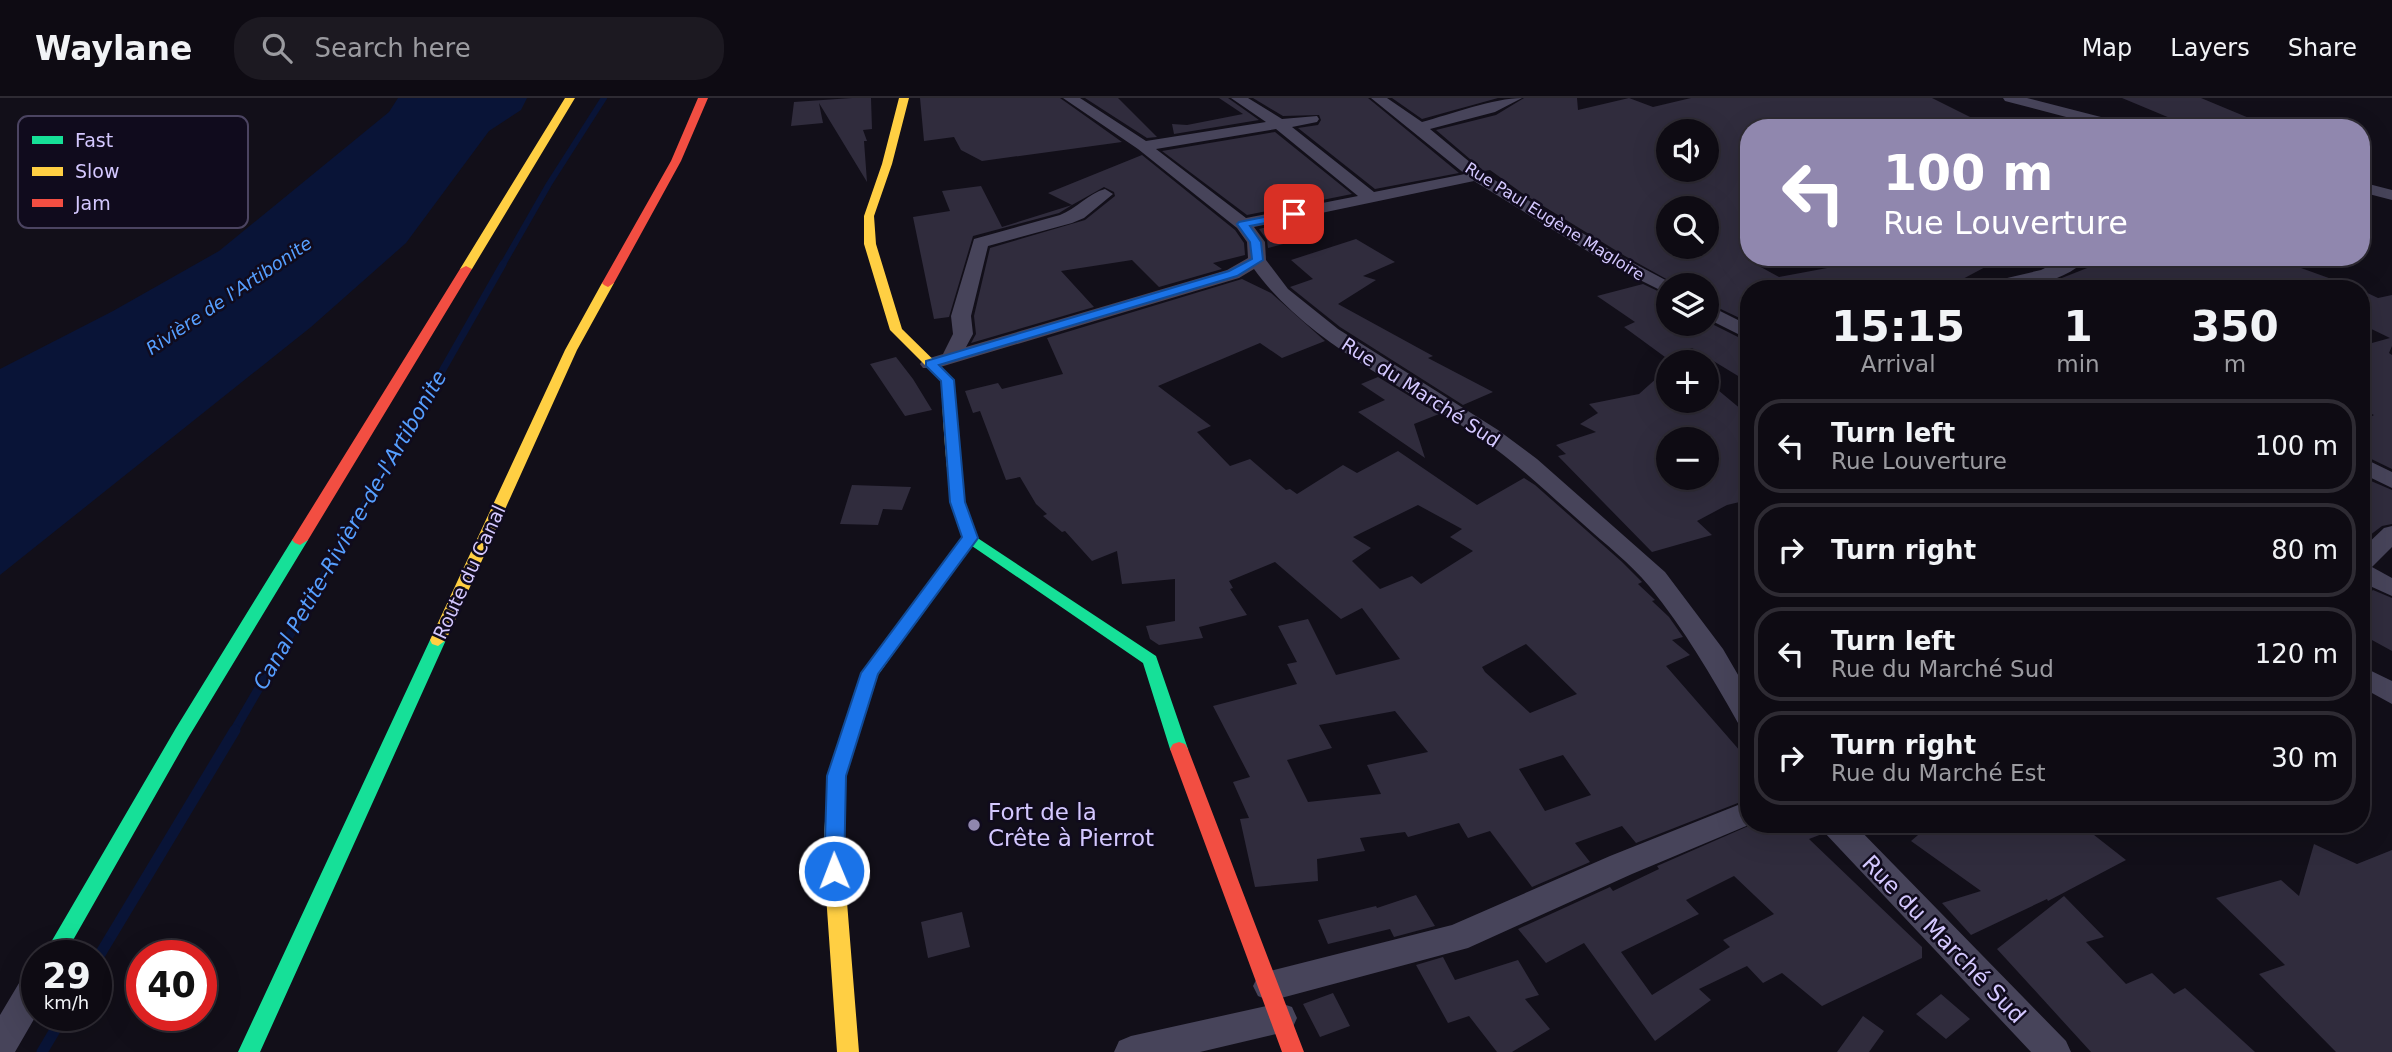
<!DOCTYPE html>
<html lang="en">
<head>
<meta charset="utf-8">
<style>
	body { margin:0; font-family:"DejaVu Sans",sans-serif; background:#1c1921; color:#f1f3f6; height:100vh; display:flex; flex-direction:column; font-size:26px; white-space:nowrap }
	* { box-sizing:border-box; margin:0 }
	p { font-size:23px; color:#9b9ba0 }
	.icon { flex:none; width:38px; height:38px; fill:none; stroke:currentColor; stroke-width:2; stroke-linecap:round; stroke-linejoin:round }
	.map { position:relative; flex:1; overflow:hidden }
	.details { position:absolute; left:1740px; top:182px; width:630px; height:553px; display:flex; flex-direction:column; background:#0e0b13; border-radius:28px; box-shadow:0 7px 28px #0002,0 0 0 2px #2e2b33 }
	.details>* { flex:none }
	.hud { position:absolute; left:1740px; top:21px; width:630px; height:147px; border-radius:28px; box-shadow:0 7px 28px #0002,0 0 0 2px #2e2b33; background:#9087ae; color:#fff; overflow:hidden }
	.tools { position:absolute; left:1656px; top:21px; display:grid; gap:14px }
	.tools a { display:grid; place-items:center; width:63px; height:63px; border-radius:50%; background:#0e0b13; box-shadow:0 7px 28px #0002,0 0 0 2px #2e2b33; font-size:35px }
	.speed { position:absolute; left:21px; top:842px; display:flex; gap:14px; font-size:35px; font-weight:700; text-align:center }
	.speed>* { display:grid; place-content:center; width:91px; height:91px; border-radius:50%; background:#0e0b13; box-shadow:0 7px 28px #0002,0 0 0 2px #2e2b33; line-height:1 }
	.speed small { font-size:18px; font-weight:400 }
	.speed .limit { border:10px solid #d22; background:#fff; color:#111 }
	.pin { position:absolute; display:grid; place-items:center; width:60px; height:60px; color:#fff; margin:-30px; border-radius:14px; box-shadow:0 4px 10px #0006 }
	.me { position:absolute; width:77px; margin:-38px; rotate:359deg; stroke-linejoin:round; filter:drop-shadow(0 0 5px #0008) }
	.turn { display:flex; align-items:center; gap:24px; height:147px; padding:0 28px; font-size:32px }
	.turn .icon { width:91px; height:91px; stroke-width:2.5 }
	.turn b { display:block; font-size:49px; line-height:60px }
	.eta { display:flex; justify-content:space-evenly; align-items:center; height:119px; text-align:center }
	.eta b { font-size:42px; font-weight:700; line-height:49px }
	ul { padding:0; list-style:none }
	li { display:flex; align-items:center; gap:21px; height:94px; margin:0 14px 10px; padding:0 14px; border:4px solid #2e2b33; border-radius:28px }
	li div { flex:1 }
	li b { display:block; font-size:26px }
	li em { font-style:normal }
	header { display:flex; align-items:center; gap:42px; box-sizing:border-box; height:98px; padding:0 35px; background:#0e0b13; border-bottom:2px solid #2e2b33 }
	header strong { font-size:33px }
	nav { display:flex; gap:38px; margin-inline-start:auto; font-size:24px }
	.search { width:490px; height:63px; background:#1c1921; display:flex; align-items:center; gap:18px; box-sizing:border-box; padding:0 24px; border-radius:28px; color:#9b9ba0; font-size:26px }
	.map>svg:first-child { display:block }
	.water { fill:#091437 }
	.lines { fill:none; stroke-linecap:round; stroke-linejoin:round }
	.stream-far3 { stroke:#091437; stroke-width:6 }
	.stream-far2 { stroke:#091437; stroke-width:7 }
	.stream-far1 { stroke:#091437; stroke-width:9 }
	.stream { stroke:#091437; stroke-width:11 }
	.building { fill:#302c3d; fill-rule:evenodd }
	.street { fill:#47445a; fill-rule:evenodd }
	.fast { fill:#16e098; fill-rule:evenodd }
	.slow { fill:#ffcf43; fill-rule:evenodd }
	.jam { fill:#f24e42; fill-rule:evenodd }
	.route { fill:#1a73e8; stroke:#114b97; stroke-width:2 }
	.poi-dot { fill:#9087ae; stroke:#100b1d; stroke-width:2.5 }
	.labels { text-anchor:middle; stroke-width:5; stroke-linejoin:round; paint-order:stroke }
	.far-street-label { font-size:16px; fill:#d4c8ff; stroke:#100b1d }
	.far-water-label { font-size:18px; font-style:italic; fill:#569fff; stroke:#100b1d }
	.street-label { font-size:19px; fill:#d4c8ff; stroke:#100b1d }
	.water-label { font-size:21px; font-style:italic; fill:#569fff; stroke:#100b1d }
	.near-poi-label { font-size:23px; fill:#d4c8ff; stroke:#100b1d; text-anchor:start }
	.near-street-label { font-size:23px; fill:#d4c8ff; stroke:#100b1d }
	.key { fill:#100b1d; stroke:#4b4461; stroke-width:2 }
	.key-label { font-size:19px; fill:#d4c8ff }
</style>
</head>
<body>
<header>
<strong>Waylane</strong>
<div class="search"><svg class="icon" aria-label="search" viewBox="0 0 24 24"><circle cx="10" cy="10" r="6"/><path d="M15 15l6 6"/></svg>Search here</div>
<nav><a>Map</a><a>Layers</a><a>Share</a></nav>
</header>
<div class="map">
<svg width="2392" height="954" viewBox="0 0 2392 954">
	<rect width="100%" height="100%" fill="#120f19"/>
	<path class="water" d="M398 0H527L521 12 489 33 406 145 311 229 0 477V271L113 213 219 153 389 14Z"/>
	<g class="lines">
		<path class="stream-far3" d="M502 168 549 86 604 0"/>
		<path class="stream-far2" d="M384 375 503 166"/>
		<path class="stream-far1" d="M234 633 385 373"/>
		<path class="stream" d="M96 863 235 632
			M42 954 64 917"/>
	</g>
	<path class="building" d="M852 0H871L872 31 863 32 867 43H864L867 84 819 5 823 25 791 28 794 4Z
		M920 0H1060L1122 44 982 63 961 52 954 39 924 43Z
		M1085 0H1118L1157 39 1147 40Z
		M1219 0H1228L1259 22 1174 36 1172 26 1187 27 1243 16Z
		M1253 0H1368L1459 75 1375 91 1298 30 1318 27 1321 22 1319 17 1283 18Z
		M1392 0H1498L1422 21Z
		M1524 0H1577L1578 12 1629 0 1653 9 1691 0H1932L1992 30H1748V162L1779 179 1886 159H2004L1944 191H1748V224L1706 204V187H1677L1625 158 1522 95 1490 72 1484 73 1436 32 1496 17ZM1668 33H1706V72H1668ZM1668 110H1706V149H1668Z
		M2122 0H2201L2273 30H2194Z
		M1275 34 1352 96 1247 117 1162 53Z
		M1142 57 1235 132 1244 145 1245 157 1213 165 1222 171 1159 189 1132 162 1061 173 1094 209 971 245 976 236 974 218 990 150 1085 122 1115 98 1114 94 1104 89 1072 107 1048 95Z
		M981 88 1002 129 1072 107 1059 115 973 138 949 219 934 221 913 119 950 113 942 93Z
		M1267 129 1287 145 1268 150 1267 142 1259 131Z
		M1356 141 1395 164 1363 178 1376 182 1338 206 1433 258 1428 260 1493 294 1463 307 1340 229 1290 189 1313 181 1291 162Z
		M2115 159H2290L2301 170 2351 188 2350 191H2034Z
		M1242 181 1271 195 1325 243 1282 260 1260 245 1158 288 1211 328 1197 334 1230 368 1250 361 1286 392 1290 391 1297 396 1343 367 1357 375 1398 353 1477 407 1524 380 1535 387 1621 463 1642 484 1638 486 1655 502 1652 503 1669 519 1683 539 1672 542 1690 557 1666 568 1748 662V701L1636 745 1622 728 1575 745 1590 764 1532 789 1490 733 1468 740 1459 725 1408 739 1405 734 1360 740 1365 753 1317 761 1318 783 1255 789 1240 721 1249 720 1233 684 1250 679 1213 608 1297 586 1287 566 1297 564 1278 528 1308 521 1336 577 1400 561 1362 510 1341 521 1275 464 1229 483 1233 490 1230 491 1247 517 1199 529 1203 540 1159 547 1150 541 1146 528 1175 523V481L1122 486 1117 453 1092 463 1065 433 1062 434 1043 418 1047 416 1036 406 1020 379 1006 382 980 313 973 315 965 293 998 285 1002 291 1063 276 1047 240ZM1418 407 1462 431 1450 439 1473 453 1421 486 1412 478 1380 491 1352 463 1371 450 1353 439ZM1526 546 1577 596 1530 615 1485 574 1482 569ZM1395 613 1428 654 1367 667 1381 696 1308 704 1287 662 1332 650 1319 627ZM1563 657 1591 697 1545 713 1519 671Z
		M1643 186 1668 198V226H1706V223L1748 244V284L1692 250 1665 259 1624 229 1635 224 1597 198Z
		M2361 192 2378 200 2392 197V248L2389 255 2392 257V371L2361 356V324L2374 317 2361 311V248L2390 240 2361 226Z
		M896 259 913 281 932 312 905 318 870 266Z
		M1668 270V307L1682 303H1706V295L1718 292 1748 317V402L1727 407 1697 423 1712 437 1652 454 1558 358 1566 356 1556 347 1596 334 1580 326 1598 315 1589 306 1639 296ZM1668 341H1706V380H1668Z
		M1378 279 1439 316 1414 326 1425 360 1358 314 1385 302 1361 286Z
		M2371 383 2392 392V426L2382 428 2361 444V390Z
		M852 387 911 389 902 412 883 411 878 427 840 426Z
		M2373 492 2392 500V553L2361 536V502Z
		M1753 726H1818L1822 736 1809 741 1922 849V860L1822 908 1782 875 1763 885 1747 868 1699 891 1711 902 1655 943 1584 845 1546 865 1518 831 1610 789 1613 793 1659 771 1657 768ZM1734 778 1774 816 1723 842 1730 849 1652 897 1621 854 1699 816 1686 802Z
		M1931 726H2080L2126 762 2048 803 2047 801 1971 837 1942 805 1981 793 1911 743Z
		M2314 746 2357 766 2392 752V954H2336L2259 876 2285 867 2216 800 2281 782 2299 798Z
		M1416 797 1435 828 1394 839 1390 831 1328 846 1318 822 1376 808 1377 810Z
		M2064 798 2104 839 2086 844 2126 886 2152 875 2174 896 2185 890 2255 954H2091L1997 851Z
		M962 814 970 849 928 860 921 824Z
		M1443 859 1455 882 1518 862 1539 897 1525 901 1550 931 1512 954H1497L1469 918 1448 925 1416 867Z
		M1333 895 1350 928 1320 939 1303 906Z
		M1941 896 1970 921 1946 941 1916 916Z
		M1863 918 1884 933 1869 954H1837Z"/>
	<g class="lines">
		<path class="street" d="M1063 0H1080L1146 43 1266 24 1231 0H1248L1282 21 1317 18 1319 21 1317 24 1292 29 1374 94 1465 76 1371 0H1387L1422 24C1451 16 1494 0 1522 0L1495 14 1430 31 1483 75 1622 159 1675 187H1668V196L1610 167 1474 83 1254 129 1265 144 1266 162 1288 191 1338 231 1498 332 1537 361 1665 474 1723 551 1748 594V628L1738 625C1711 577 1684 531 1649 488 1630 465 1605 446 1583 426 1550 397 1518 366 1482 341 1407 289 1308 246 1254 171L1239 180 937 270H923L920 266 923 262 943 256 953 236 951 218 974 141 1060 117C1076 111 1089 95 1105 91L1113 96 1084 120 1072 125 988 148 971 218 973 236 966 249 1227 172 1248 160 1247 144 1237 130 1138 51ZM1276 31 1358 98 1246 120 1156 51Z
			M2003 0H2027L2132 27 2134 30H2108L2005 3Z
			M2361 84 2392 92V102L2361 94Z
			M2067 159H2088C2063 189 2010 191 1975 191L1977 187 2041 172Z
			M1706 206 1748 227V241L1706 220Z
			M2361 359 2392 374V390L2361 375Z
			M2392 428V449L2372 469 2392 480V498L2361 484V452L2384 430Z
			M2361 568 2392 583V606L2361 589Z
			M1748 703V726H1751L1632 776 1468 850 1270 903 1258 898 1253 888 1258 878 1270 873 1452 827 1610 758Z
			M1820 726H1854L2066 943 2071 954H2031L1824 734Z
			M37 870V916L15 954H0V917L25 875Z
			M1280 905 1292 909 1297 920 1292 931 1280 935 1200 954H1114L1119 943 1131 938Z"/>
		<path class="fast" d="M970 435 1156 558 1188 651 1185 656 1179 658 1173 656 1170 651 1143 565 972 448 916 525H904L902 521 904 517 965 437Z
			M300 437 308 442 188 640 64 858H43L176 630 292 442Z
			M438 536 446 542 260 954H238L430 542Z"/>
		<path class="slow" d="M565 0H575L472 171 466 174 462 173 460 171Z
			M899 0H909L892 66 874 118 876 146 902 231 954 282 965 404 978 440 970 445C946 439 943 309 941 283L890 232 864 146V118L882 66Z
			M608 181 614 185 577 252 446 542 438 548 432 546 430 542 565 252 602 185Z
			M910 515 918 521 878 577 846 678 843 754 859 954H837L823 754 828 678 861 575 904 517Z"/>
		<path class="jam" d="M698 0H708L681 63 614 185 608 189 604 187 602 185 671 63Z
			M466 168 472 171 308 442 300 447 295 445 292 442 460 171Z
			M1179 644 1185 646 1188 651 1304 954H1282L1170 651 1173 646Z"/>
	</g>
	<path class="route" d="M1294 113 1298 114V119L1250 128 1261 144 1263 162 1237 178 939 267 954 282 965 404 978 440 878 576 846 678 844 773 841 779 834 782 827 779 824 773 827 678 861 575 962 439 950 404 941 283 926 268V263L1229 173 1252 161 1250 144 1237 126 1239 124Z"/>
	<circle class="poi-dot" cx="974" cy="727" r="7"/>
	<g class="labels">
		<g class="far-street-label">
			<text transform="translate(1555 123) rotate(32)" y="6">Rue Paul Eugène Magloire</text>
		</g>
		<g class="far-water-label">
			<text transform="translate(229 198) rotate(-34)" y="6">Rivière de l'Artibonite</text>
		</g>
		<g class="street-label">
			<text transform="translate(1421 294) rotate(33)" y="7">Rue du Marché Sud</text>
			<text transform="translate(469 474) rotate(-65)" y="7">Route du Canal</text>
		</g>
		<g class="water-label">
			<text transform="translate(350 432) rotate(-60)" y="7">Canal Petite-Rivière-de-l'Artibonite</text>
		</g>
		<g class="near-poi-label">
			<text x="988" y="722">Fort de la<tspan x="988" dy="26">Crête à Pierrot</tspan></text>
		</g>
		<g class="near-street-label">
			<text transform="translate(1944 841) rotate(46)" y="8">Rue du Marché Sud</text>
		</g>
	</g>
	<rect x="18" y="18" width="230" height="112" rx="10" class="key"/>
	<rect x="32" y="38" width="31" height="8" fill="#16e098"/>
	<rect x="32" y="69" width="31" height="9" fill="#ffcf43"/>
	<rect x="32" y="101" width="31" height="8" fill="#f24e42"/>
	<g class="key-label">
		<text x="75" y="49">Fast</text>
		<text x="75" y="80">Slow</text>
		<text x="75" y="112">Jam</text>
	</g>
</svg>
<div class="tools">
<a><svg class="icon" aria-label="sound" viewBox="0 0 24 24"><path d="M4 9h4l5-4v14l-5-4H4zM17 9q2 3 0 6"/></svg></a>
<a><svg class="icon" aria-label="search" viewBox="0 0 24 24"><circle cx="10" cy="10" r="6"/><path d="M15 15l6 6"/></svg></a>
<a><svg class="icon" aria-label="layers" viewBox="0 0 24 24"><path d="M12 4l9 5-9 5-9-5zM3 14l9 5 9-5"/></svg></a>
<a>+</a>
<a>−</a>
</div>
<div class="speed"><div>29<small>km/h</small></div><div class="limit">40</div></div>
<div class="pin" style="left:1294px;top:116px;background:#d93025"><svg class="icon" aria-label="arrive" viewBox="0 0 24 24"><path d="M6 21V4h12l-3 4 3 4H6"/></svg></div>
<svg class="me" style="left:834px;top:773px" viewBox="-20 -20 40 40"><circle r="17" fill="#1a73e8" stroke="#fff" stroke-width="3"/><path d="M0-11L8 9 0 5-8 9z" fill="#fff"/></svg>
<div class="hud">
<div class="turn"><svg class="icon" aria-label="left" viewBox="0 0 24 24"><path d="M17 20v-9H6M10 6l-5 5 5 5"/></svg><div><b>100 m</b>Rue Louverture</div></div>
</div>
<section class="details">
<div class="eta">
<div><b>15:15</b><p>Arrival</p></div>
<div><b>1</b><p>min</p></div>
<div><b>350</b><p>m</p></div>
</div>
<ul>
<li><svg class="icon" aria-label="left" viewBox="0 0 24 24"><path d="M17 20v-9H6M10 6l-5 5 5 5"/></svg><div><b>Turn left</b><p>Rue Louverture</p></div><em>100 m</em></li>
<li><svg class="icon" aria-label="right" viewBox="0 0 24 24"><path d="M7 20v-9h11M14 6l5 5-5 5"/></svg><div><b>Turn right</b></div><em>80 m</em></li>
<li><svg class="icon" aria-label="left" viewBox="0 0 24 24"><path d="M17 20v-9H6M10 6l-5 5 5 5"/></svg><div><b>Turn left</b><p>Rue du Marché Sud</p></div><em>120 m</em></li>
<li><svg class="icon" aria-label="right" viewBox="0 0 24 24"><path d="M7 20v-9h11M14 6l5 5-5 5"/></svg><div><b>Turn right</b><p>Rue du Marché Est</p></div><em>30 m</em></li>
</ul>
</section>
</div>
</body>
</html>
